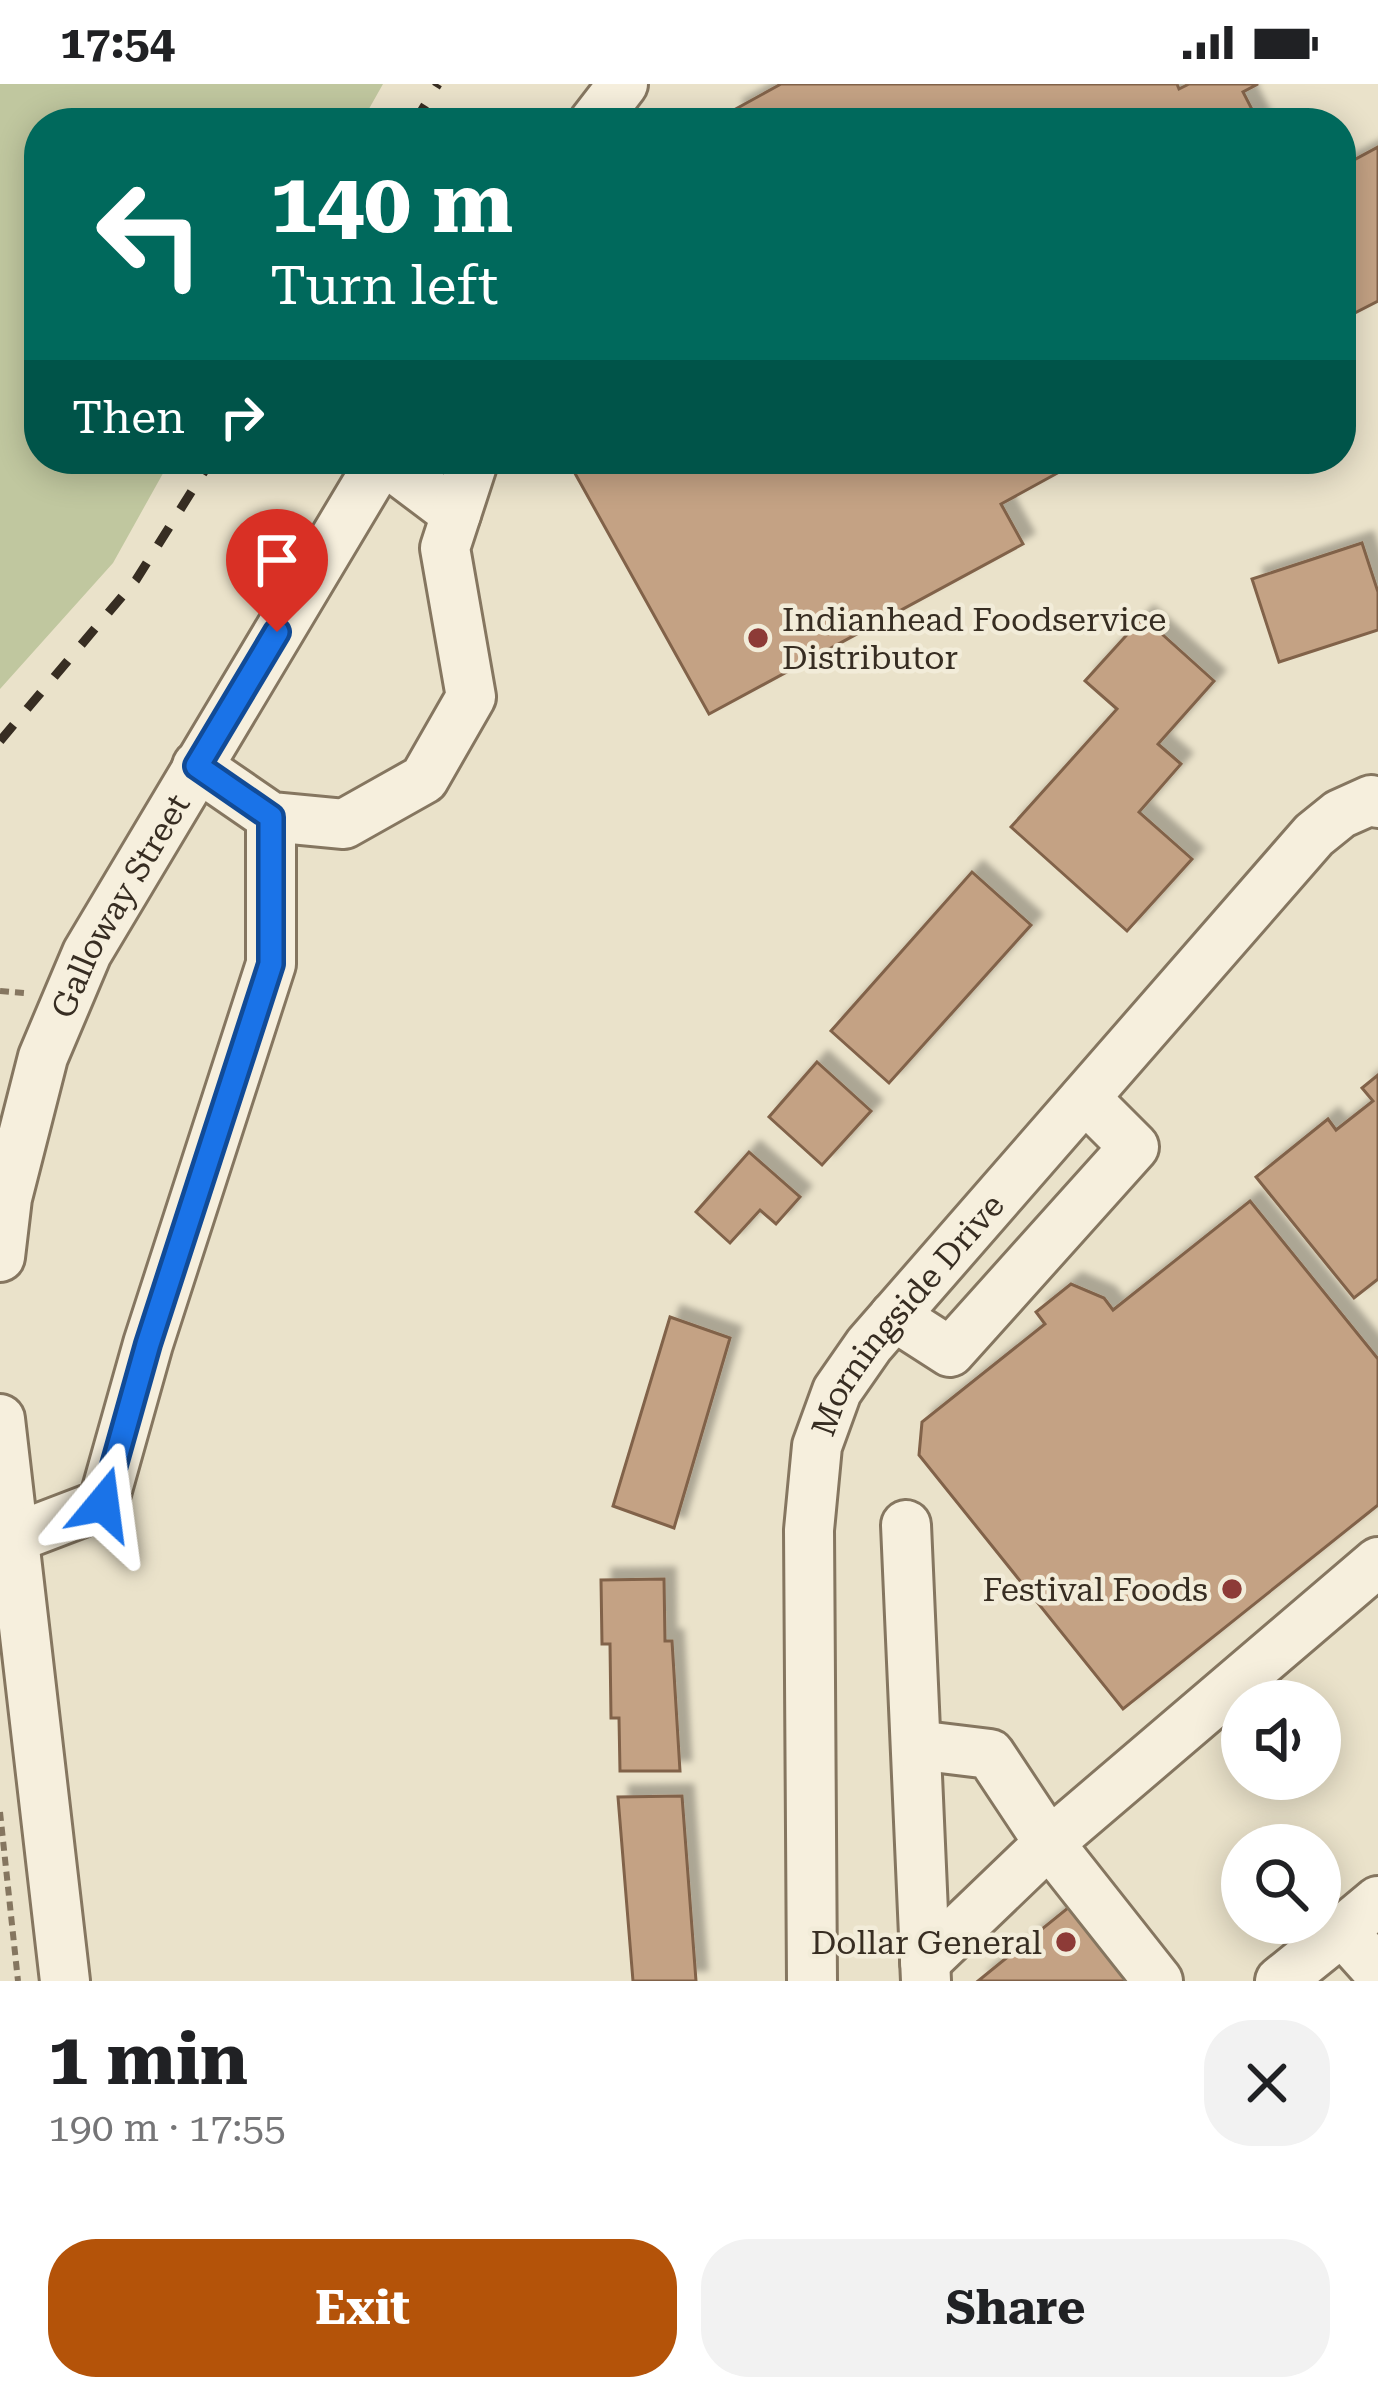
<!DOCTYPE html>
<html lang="en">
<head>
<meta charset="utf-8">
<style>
	body { margin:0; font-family:"Roboto Serif",serif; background:#f2f2f2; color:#202124; height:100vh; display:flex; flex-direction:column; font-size:45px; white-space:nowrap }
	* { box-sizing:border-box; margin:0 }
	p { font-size:39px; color:#757577 }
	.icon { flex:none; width:66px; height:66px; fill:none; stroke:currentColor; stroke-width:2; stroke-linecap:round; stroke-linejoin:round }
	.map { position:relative; height:1897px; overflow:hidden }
	.side { display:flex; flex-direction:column; background:#fff; flex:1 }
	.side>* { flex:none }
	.banner { position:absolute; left:24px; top:24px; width:1332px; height:366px; border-radius:48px; box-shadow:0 6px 30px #0003; background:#00695c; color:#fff; overflow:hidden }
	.controls { position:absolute; left:1221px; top:1596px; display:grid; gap:24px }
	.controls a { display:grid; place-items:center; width:120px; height:120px; border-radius:50%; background:#fff; box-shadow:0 6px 30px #0003; font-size:60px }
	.pin { position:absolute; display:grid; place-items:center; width:102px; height:102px; color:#fff; margin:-123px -51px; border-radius:50% 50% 50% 0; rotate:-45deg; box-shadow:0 0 12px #0007 }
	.pin .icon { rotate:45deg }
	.me { position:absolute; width:132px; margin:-66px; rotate:16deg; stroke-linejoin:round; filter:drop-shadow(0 0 9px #0008) }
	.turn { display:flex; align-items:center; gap:42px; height:252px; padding:0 48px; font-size:54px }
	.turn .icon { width:156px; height:156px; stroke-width:2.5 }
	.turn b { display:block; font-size:84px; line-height:102px }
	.then { display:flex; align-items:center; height:114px; padding:0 48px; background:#0003; gap:24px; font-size:45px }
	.round { display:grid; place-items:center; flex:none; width:126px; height:126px; border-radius:48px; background:#f2f2f2 }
	.summary { display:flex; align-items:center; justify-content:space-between; height:204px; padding:0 48px }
	h1 { font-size:72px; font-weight:700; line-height:90px }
	.button { display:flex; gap:24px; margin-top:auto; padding:24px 48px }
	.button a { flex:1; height:138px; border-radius:48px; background:#b45309; color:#fff; font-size:48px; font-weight:700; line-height:138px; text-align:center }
	.button a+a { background:#f2f2f2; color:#202124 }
	.status { display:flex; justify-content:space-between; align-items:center; height:84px; padding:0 60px; background:#fff; direction:ltr }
	.status svg { height:33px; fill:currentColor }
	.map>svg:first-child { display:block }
	.green { fill:#c0c79f }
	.building { fill:#c4a284; stroke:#816249; stroke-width:3; filter:url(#shadow) }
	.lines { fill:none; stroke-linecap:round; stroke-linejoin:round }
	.minor-casing { stroke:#857660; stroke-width:54 }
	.path { stroke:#857660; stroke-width:6; stroke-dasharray:9 6; stroke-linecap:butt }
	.minor { stroke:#f6efdd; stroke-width:48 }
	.rail { stroke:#372d22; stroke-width:9; stroke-dasharray:21 21; stroke-linecap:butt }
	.route-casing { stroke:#114b97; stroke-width:30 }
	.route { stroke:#1a73e8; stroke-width:21 }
	.poi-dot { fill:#8d3b37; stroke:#f2ecd9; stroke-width:4.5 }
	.labels { text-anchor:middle; stroke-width:9; stroke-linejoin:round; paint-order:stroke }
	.poi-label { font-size:33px; fill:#372d22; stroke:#f2ecd9; text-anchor:end }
	.street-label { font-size:33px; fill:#372d22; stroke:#f2ecd9 }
</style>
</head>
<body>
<div class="status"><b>17:54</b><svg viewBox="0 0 49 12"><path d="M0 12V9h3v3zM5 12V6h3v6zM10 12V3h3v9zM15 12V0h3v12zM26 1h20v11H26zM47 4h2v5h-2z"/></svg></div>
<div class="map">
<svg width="1378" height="1897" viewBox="0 0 1378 1897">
	<defs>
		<filter id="shadow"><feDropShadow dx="11" dy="-11" stdDeviation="3" flood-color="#0004"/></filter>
	</defs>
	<rect width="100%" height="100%" fill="#eae2ca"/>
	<path class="green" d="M0 0H383L361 39H39V375H171L113 479 0 605Z"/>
	<path class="building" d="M781 0H1177L1179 5 1189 0H1258L1243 8 1259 39H740L732 27Z
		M1378 63V217L1341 236V83Z
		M567 375H1083L1001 420 1023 460 709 630Z
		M1362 459 1378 508V546L1279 578 1252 495Z
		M1143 533 1214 597 1158 660 1181 680 1139 728 1192 775 1127 847 1011 743 1117 625 1085 597Z
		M972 788 1031 841 889 999 831 947Z
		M817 978 871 1027 822 1081 769 1033Z
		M1378 991V1195L1354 1214 1256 1093 1328 1035 1336 1046 1373 1017 1362 1004Z
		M749 1068 800 1113 776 1140 760 1126 730 1159 696 1128Z
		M1250 1117 1378 1275V1421L1123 1625 919 1371 922 1338 1045 1240 1036 1228 1071 1200 1104 1214 1113 1226Z
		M670 1233 730 1254 674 1444 613 1422Z
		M664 1495 665 1557H672L680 1687H620L619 1634H611L610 1560H602L601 1496Z
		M682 1712 696 1897H633L618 1713Z
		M1074 1819 1137 1897H978Z"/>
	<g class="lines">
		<defs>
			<g id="minor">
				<path d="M593 39 623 0"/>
				<path d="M383 375 456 430"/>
				<path d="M197 682 271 733 344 740 424 695 471 613 445 464 474 375"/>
				<path id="s1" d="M0 1173 7 1114 43 973 87 869 382 375"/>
				<path d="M894 1232 950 1268 1134 1063 1085 1014"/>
				<path d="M0 1335 65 1897"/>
				<path d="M906 1441 926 1897"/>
				<path d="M14 1454 103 1420 148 1260 271 880V733"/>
				<path d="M916 1661 990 1670 1049 1759 925 1878"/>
				<path d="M1342 1847 1378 1817"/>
				<path id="s2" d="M812 1897 809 1446 817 1362 837 1307 869 1261 1314 751 1340 730 1371 716 1378 719"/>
				<path d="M1158 1897 1049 1759 1378 1478"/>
				<path d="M1280 1897 1342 1847 1378 1887"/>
			</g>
		</defs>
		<use href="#minor" class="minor-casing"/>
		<path class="path" d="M546 39 555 27
			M0 907 24 909
			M0 1728 18 1897"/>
		<use href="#minor" class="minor"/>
		<path class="rail" d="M414 39 438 0
			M0 657 136 496 212 375"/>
	</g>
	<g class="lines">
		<defs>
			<path id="route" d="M103 1420 148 1260 271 880V733L197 682 277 548"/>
		</defs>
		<use href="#route" class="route-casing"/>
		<use href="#route" class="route"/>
	</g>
	<g class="poi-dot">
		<circle cx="758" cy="554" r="12"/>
		<circle cx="1232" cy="1505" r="12"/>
		<circle cx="1066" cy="1858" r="12"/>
	</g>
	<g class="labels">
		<g class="poi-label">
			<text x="782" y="547" text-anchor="start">Indianhead Foodservice<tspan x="782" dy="38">Distributor</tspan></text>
			<text x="1208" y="1517">Festival Foods</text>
			<text x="1042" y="1870">Dollar General</text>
		</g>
		<g class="street-label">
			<text dy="12" stroke="none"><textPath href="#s1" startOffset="375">Galloway Street</textPath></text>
			<text dy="12" stroke="none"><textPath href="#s2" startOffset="696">Morningside Drive</textPath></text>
		</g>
	</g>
</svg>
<div class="controls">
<a><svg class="icon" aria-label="sound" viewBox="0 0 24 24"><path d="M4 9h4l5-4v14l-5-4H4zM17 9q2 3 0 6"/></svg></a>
<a><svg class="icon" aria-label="search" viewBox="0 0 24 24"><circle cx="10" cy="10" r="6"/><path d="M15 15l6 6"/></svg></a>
</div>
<div class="pin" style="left:277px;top:548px;background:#d93025"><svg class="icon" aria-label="arrive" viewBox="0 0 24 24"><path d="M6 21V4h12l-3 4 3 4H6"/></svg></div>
<svg class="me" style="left:103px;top:1420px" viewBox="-20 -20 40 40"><path d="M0-17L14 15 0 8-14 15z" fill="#1a73e8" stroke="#fff" stroke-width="4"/></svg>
<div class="banner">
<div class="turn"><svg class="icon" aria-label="left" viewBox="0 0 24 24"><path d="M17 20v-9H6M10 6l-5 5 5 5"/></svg><div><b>140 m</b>Turn left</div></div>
<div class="then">Then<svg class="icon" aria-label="right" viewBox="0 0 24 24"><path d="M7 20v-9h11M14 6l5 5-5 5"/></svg></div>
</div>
</div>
<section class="side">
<div class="summary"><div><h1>1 min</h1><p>190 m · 17:55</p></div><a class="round"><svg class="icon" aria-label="close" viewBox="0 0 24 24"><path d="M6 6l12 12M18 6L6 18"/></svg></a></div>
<div class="button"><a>Exit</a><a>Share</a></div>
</section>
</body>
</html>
